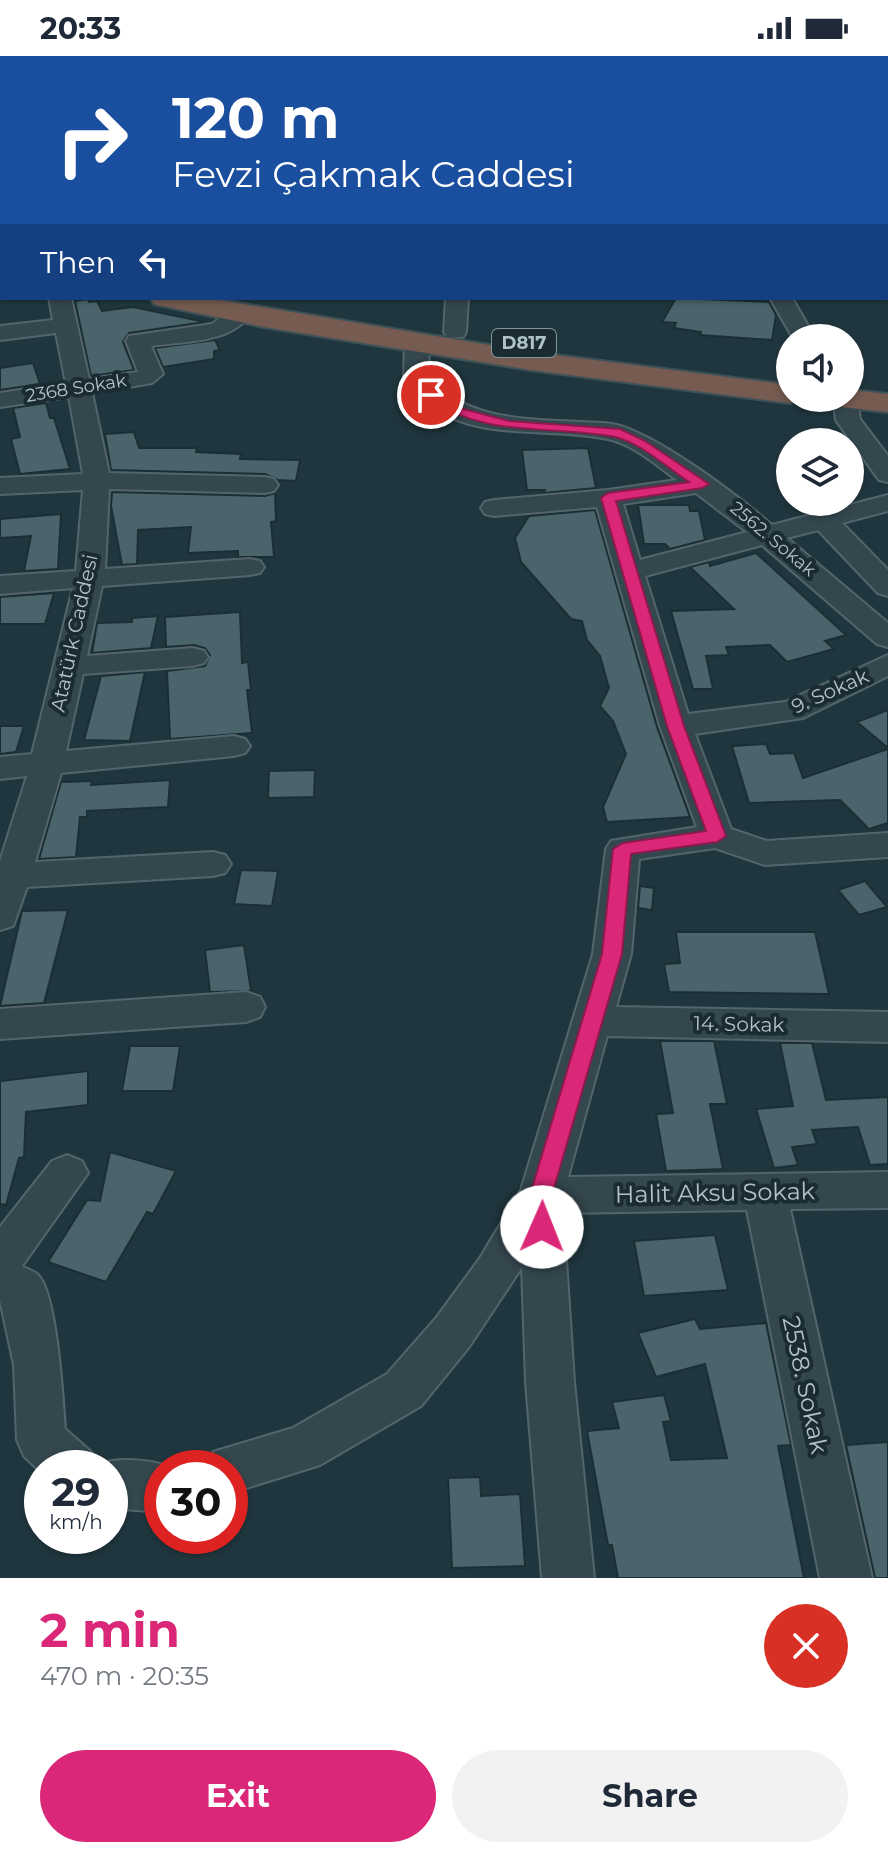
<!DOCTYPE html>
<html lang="en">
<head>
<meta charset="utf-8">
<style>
	body { margin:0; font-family:Montserrat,sans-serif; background:#f2f2f3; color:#1f2937; height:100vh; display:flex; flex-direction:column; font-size:30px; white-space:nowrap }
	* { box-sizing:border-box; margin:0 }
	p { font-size:26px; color:#747a83 }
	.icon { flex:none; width:44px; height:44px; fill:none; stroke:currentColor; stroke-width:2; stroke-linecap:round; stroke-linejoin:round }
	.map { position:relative; height:1522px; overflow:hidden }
	.drawer { display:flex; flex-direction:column; background:#fff; flex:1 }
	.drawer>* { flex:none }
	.top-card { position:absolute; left:0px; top:0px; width:888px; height:244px; box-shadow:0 2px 6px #0004; background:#1a4fa0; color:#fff; overflow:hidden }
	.fabs { position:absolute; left:776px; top:268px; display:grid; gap:16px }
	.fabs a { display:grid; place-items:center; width:88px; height:88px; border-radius:50%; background:#fff; box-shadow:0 2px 6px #0004; font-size:40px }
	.speed { position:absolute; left:24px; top:1394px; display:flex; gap:16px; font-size:40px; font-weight:700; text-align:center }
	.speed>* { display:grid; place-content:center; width:104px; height:104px; border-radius:50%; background:#fff; box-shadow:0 2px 6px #0004; line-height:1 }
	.speed small { font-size:20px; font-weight:400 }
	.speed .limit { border:12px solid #d22; background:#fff; color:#111 }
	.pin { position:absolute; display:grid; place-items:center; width:68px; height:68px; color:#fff; margin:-34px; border:4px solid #fff; border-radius:50%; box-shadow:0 2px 8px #0007 }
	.me { position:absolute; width:88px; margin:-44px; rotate:1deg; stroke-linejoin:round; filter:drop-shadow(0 0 6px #0008) }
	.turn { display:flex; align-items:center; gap:28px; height:168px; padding:0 40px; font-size:36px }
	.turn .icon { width:104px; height:104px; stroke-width:2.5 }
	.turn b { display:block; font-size:56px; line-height:68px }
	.then { display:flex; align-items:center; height:76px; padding:0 40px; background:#0003; gap:16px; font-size:30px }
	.round { display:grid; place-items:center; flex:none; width:84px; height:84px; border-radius:42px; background:#f2f2f3 }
	.overview { display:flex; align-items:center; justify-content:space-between; height:136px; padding:0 40px }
	h1 { font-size:48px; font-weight:700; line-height:60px; color:#db2777 }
	.button { display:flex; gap:16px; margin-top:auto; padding:16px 40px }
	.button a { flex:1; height:92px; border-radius:48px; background:#db2777; color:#fff; font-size:32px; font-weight:700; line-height:92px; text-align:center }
	.button a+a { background:#f2f2f3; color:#1f2937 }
	.status { display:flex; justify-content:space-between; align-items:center; height:56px; padding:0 40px; background:#fff; direction:ltr }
	.status svg { height:22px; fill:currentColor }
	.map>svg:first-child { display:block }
	.water { fill:#315764 }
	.building { fill:#4b646b; stroke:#1b2e34; stroke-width:2 }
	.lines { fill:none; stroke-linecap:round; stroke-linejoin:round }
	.minor-casing { stroke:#52656b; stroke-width:4 }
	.highway-casing { stroke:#3f5258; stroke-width:4 }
	.minor { fill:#34474e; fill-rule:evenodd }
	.highway { fill:#755b50; fill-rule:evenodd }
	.route { fill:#db2777; stroke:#8e194d; stroke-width:2 }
	.labels { text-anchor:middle; stroke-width:8; stroke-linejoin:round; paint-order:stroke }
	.shield { fill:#1a2c32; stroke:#83959c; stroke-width:2 }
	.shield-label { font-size:18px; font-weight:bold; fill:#b0c2c9 }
	.far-street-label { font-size:18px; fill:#b0c2c9; stroke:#1a2c32 }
	.street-label { font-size:20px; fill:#b0c2c9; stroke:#1a2c32 }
	.near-street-label { font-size:24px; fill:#b0c2c9; stroke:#1a2c32 }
</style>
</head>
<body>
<div class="status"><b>20:33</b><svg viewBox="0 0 49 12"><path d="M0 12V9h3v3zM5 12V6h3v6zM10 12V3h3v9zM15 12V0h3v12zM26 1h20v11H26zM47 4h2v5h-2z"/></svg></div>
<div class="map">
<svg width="888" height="1522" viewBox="0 0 888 1522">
	<rect width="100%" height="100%" fill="#20363e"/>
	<path class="water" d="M0 0H888V166L886 2H2V69Z"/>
	<path class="building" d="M676 242 769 246 776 259 772 284 700 279 701 276 674 272 676 267 662 266Z
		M88 243 89 246 97 245 102 255 133 251 205 266 129 277 123 286 134 314 91 320 75 245Z
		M215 284 220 294 214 295V303L163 311 155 292Z
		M33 307 40 328 0 334V312Z
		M46 347 50 362H54L70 413 20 418 11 383 20 381 13 352Z
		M134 376 139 392H197L196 396 241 398 240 403 300 404 296 425 278 424 265 418 111 414 105 378Z
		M588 392 596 432 543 437 545 434H527L522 394Z
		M112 436 265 440 275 437 276 465 271 466 274 501H238V495L188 497 191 471 138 474 137 508 122 509 111 450Z
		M638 449H689L690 455H699L705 484 670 493 665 488H644Z
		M595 454 657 671 690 761 607 766 603 751 626 698 613 665 600 650 609 632 600 600 587 584 582 565 571 563 521 506 515 482 529 460Z
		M61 458 58 513 24 515 31 480 0 482V463Z
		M756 497 846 579 825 585 834 593 787 606 770 589 726 591 729 599 706 600 713 633H693L671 555 734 553 690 511 709 506 710 510Z
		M54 537 45 568H0V541Z
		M240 556 242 607 248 606 251 634H247L252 677 170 683 167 615 205 610 210 599 205 592 194 589 166 591 165 561Z
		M158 560 151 592 92 597 97 567 132 566V562Z
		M145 616 130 685 84 684 101 620Z
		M888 654V692L857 666Z
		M0 670H24L16 696 0 698Z
		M766 688 770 698 794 697 803 722 888 693V767L869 773 840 744 749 747 732 690Z
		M315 714 314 741 268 742 269 715Z
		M170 724 168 751 87 755V761H80L76 801 39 803 61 726 92 725 91 729Z
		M241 814 278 815 272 850 234 848Z
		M865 825 887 851 859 859 838 834Z
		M640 830 654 832 652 854 638 852Z
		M68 854 44 947 0 950 22 855Z
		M676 876H815L829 938 669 936 664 908 680 907Z
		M244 889 251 935 210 936 205 894Z
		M660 985H714L727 1048H710L723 1113 666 1115 656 1058 673 1057Z
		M780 987H812L826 1044 888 1041V1108L870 1109 858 1071 812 1074 817 1088 792 1091 798 1109 774 1112 756 1053 793 1050Z
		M130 990H180L173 1035H122Z
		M88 1015V1049L26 1056 24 1101 19 1102 6 1149 0 1148V1025Z
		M110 1096 176 1115 153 1158 147 1156 106 1226 48 1206 87 1144 100 1145Z
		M715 1179 728 1234 644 1240 634 1185Z
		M695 1263 700 1273 766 1267 791 1389 778 1390 804 1522H618L612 1489H608L587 1375 619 1372 612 1346 664 1339 671 1365 663 1366 671 1404 727 1402 705 1308 656 1321 638 1277Z
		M888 1386V1522H875L846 1389Z
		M480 1421 481 1440 520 1438 525 1510 452 1512 448 1422Z"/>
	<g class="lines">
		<defs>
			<path id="minor" d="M886 199H888V211H886Z
				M49 242H71L89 323 138 316 126 285 129 280 212 268 232 253H248L251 258C229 288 184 285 151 290L163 318 152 327 92 337 109 417 265 421 274 423 278 429 274 435 265 437 109 433 105 513 250 503 260 505 264 511 260 517 250 519 102 530 87 600 193 592 204 595 208 601 204 607 193 610 83 618 66 695 234 680 245 683 250 690 245 697 234 700 61 717 35 806 213 796 225 799 231 808 225 817 213 820 27 831 13 870 0 874V805L27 720 0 723V701L32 698 73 532 0 538V520L76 515 83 434 0 438V422L83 418 69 341 0 351V337L66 327 56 277 0 284V270L53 264Z
				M446 242H468L466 276 463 281H447L444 276Z
				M770 242H792L815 282H793Z
				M417 280 425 282 429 287 428 321C468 365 527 363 582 366 595 367 611 366 624 371 670 388 735 438 772 469L888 439V455L842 467 888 514V540L878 537 818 474 787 482 888 567V591L877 588 762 489 645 520 688 658 785 646 888 599V620L803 662 695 678 731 773 767 785 888 777V801L765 809 715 792 639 803 631 898 616 951 888 956V986L607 980 568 1121 888 1116V1152L790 1153 872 1522H820L747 1154 563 1157 574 1326 594 1522H542L526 1326 522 1211 469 1291 421 1350 320 1409 230 1437V1412H206L213 1396 293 1372 387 1318 437 1261 480 1202 521 1134 593 898 606 793 611 785 697 771 660 670 597 451 494 460 485 458 481 452 485 446 494 444 608 434 677 424C657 410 633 388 608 383 537 368 453 393 404 322L405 287 409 282ZM696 437 747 476 640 504 623 448Z
				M850 336 857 342 860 363 888 400V426L879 424 836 364 833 342H850Z
				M246 936 260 941 265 951 260 961 246 966 0 983V953Z
				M67 1099 82 1105 88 1117 22 1210C26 1213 34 1215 38 1219 57 1238 63 1344 65 1373L90 1395 96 1409C118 1401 151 1403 172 1412H162V1456L110 1452V1412H42V1417L24 1400 17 1384 14 1309 0 1244V1171L52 1105Z"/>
			<path id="highway" d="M0 191H2V208H0Z
				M150 242H207L531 296 790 329V342H803L790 347 531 314 264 271 154 248Z
				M850 334 888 338V356L822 349 817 342H850Z"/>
		</defs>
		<use href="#minor" class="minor-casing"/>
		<use href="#highway" class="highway-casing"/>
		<use href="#minor" class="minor"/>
		<use href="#highway" class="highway"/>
	</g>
	<path class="route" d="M427 336H436L460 352 509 365 620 373 645 385 709 428 702 432 616 445 684 670 726 780 717 786 631 798 622 898 552 1139 554 1171 551 1178 542 1181 534 1178 531 1171 530 1139 602 898 613 793 623 787 706 775 667 670 601 442 608 437 689 426C666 411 638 384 610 380 544 369 487 382 427 342Z"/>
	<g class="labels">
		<rect class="shield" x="492" y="273" width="64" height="28" rx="6"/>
		<g class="shield-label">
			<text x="524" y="293">D817</text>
		</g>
		<g class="far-street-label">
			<text transform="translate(76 332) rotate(-9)" y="6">2368 Sokak</text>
			<text transform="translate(773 483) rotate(40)" y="6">2562. Sokak</text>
		</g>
		<g class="street-label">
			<text transform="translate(74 577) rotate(-78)" y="7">Atatürk Caddesi</text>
			<text transform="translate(830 635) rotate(-24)" y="7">9. Sokak</text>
			<text transform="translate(739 968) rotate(1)" y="7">14. Sokak</text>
		</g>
		<g class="near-street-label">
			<text transform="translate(715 1137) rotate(-1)" y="8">Halit Aksu Sokak</text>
			<text transform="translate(805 1329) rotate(78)" y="8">2538. Sokak</text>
		</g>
	</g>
</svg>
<div class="fabs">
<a><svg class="icon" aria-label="sound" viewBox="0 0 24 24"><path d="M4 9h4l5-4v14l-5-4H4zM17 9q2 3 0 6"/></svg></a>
<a><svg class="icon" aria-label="layers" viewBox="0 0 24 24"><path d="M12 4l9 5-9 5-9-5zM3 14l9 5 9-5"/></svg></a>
</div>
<div class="speed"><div>29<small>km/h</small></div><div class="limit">30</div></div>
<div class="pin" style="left:431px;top:339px;background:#d93025"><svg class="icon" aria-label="arrive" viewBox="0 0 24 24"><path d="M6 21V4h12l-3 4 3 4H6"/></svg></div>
<svg class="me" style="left:542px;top:1171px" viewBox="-20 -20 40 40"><circle r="19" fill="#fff"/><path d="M0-13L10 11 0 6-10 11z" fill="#db2777"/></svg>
<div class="top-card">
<div class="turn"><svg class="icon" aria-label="right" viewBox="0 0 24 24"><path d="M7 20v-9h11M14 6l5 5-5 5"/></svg><div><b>120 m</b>Fevzi Çakmak Caddesi</div></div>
<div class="then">Then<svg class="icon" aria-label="left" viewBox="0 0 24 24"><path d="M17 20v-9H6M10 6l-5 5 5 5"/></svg></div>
</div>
</div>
<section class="drawer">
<div class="overview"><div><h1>2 min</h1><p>470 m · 20:35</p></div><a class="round" style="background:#d93025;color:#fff"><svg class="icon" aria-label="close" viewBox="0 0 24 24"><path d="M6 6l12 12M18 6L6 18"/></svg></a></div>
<div class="button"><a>Exit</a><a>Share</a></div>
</section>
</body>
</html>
